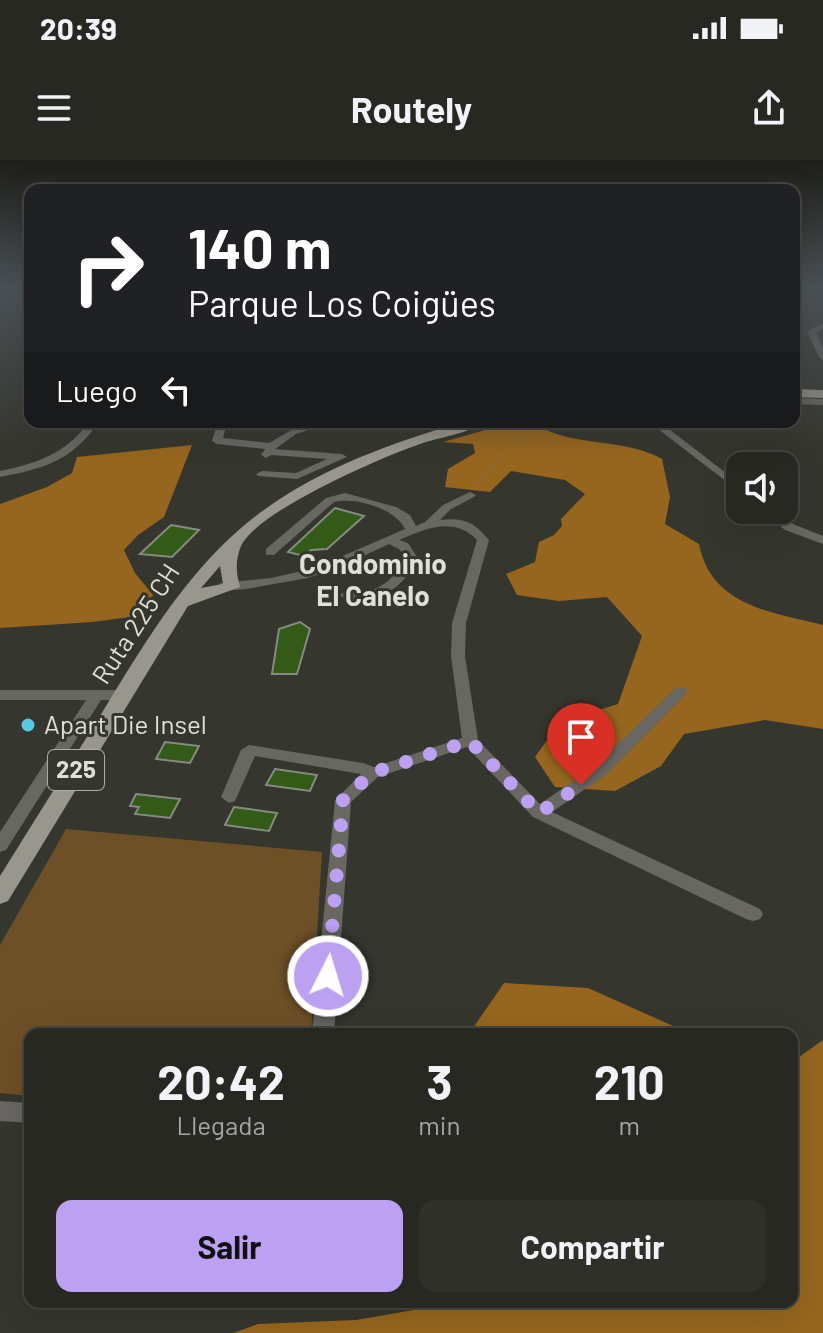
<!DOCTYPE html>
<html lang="es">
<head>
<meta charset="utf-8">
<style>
	body { margin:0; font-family:Barlow,sans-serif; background:#30302a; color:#f1f3f6; height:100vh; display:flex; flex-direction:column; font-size:30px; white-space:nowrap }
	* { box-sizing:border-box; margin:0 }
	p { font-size:26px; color:#a5a6a5 }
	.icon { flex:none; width:44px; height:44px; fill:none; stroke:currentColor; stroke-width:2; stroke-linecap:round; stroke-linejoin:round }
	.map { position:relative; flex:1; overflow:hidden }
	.panel { position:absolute; left:24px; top:868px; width:774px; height:280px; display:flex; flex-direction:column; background:#282822; border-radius:16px; box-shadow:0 8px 32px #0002,0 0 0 2px #444440 }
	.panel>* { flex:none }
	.guide { position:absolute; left:24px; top:24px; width:776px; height:244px; border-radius:16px; box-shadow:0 8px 32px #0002,0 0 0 2px #444440; background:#202124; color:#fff; overflow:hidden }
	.tools { position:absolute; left:726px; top:292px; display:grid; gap:16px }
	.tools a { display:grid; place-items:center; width:72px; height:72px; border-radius:16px; background:#282822; box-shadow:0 8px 32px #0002,0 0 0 2px #444440; font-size:40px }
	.pin { position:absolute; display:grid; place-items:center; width:68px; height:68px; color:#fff; margin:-82px -34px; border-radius:50% 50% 50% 0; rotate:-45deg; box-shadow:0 0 8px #0007 }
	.pin .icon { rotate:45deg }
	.me { position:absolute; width:88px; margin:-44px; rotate:5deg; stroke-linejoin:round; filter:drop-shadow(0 0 6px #0008) }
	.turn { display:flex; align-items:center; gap:28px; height:168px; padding:0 32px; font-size:36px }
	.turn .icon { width:104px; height:104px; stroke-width:2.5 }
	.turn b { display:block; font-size:56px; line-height:68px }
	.then { display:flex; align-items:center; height:76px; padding:0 32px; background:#0003; gap:16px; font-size:30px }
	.eta { display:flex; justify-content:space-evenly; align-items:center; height:136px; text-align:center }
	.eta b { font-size:48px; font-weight:700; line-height:56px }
	.button { display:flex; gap:16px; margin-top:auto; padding:16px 32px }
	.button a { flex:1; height:92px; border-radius:16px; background:#bca0f2; color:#111; font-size:32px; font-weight:700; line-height:92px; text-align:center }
	.button a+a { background:#30302a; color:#f1f3f6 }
	.status { display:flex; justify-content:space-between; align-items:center; height:56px; padding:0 40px; background:#282822; direction:ltr }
	.status svg { height:22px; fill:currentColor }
	header { display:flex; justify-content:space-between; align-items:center; height:104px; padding:0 32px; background:#282822; font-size:36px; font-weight:700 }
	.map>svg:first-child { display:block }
	.green { fill:#6e5027 }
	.forest { fill:#96661e }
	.building { fill:#345a17; stroke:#858b82; stroke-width:2 }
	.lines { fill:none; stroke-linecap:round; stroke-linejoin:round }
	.path { stroke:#74756d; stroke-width:2; stroke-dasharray:1 3; stroke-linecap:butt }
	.minor { fill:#686762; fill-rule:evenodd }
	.major { fill:#99968d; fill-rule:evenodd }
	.route { stroke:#bca0f2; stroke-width:14; stroke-dasharray:0 25.2 }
	.poi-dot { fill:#58c9e3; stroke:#35362d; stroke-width:3 }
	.labels { text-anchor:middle; stroke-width:6; stroke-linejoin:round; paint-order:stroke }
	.shield { fill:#35362d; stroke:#acada6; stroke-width:2 }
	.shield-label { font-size:24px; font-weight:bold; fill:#dfe0da }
	.street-label { font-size:26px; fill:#dfe0da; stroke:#35362d }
	.poi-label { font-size:26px; fill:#dfe0da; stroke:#35362d; text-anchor:start }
	.neighbourhood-label { font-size:28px; font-weight:bold; fill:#dfe0da; stroke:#35362d }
</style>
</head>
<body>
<div class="status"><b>20:39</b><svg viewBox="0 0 49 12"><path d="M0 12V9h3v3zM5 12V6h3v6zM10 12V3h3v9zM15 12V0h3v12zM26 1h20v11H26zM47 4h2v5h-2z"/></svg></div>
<header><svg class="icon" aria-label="menu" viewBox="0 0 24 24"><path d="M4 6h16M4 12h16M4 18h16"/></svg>Routely<svg class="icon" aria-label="share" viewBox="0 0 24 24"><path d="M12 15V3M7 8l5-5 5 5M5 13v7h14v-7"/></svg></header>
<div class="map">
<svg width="823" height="1173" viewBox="0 0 823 1173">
	<rect width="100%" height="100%" fill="#35362d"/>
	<path class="green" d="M66 669 322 692 311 874H30V936L0 933V785Z"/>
	<path class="forest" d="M537 265C575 288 624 277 662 299L670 337 665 364 699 384C711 446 771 452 823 465V569L765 560 684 574 661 606 615 631 555 627 535 597 560 562 618 544 642 476 607 437 559 441 517 435 506 414 535 402 539 382 554 375 562 366 561 359 585 334 565 320 511 311 490 332 445 327 448 309 475 293 473 284 443 282 499 266Z
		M192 285 164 357 138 375 124 390 135 413 153 435 144 455 93 462 0 468V344L47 327 72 313 77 297Z
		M504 823 588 828 691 874H473L471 871Z
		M823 880V1173H233L258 1164 356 1160 460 1142H792V902Z"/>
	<path class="building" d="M335 348 364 356 327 389 311 390 304 396 288 392Z
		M171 365 199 370 172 397 140 394Z
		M300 462 310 469 297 514H272L279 469Z
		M165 582 199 586 190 603 156 599Z
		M275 609 317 615 310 631 266 625Z
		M136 634 180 639 170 658 135 654 139 647 130 646Z
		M234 647 277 653 269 671 225 665Z"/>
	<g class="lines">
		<path class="path" d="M818 128 823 130
			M477 326 531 262"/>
		<path class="minor" d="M823 164V169L816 172 823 188V200L819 197 807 171Z
			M794 238 823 239V245L794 244Z
			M89 262H99C71 301 46 308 0 317V311C38 303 65 294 89 262Z
			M250 262H301L305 264 332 262 296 274 275 289 342 294 347 297 297 319 258 316 256 314 262 311 296 313 327 299 271 295 266 298 261 295 265 289 217 284 212 281 216 267 221 264 226 267 223 278 269 283 295 268 255 265Z
			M649 262H660L740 324V332Z
			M470 332 476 335 474 337 451 349 440 360C464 357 474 362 489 380L466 463 465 496 478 580 540 644 595 606 676 528H686L688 531 686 534 607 614 552 652 760 749 763 754 760 759 753 761 746 759 533 657 467 587 378 617 351 642 334 874H312L335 640 361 614 255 596 235 641 229 643 221 637 241 590 249 585 363 603 374 607 462 578 451 496 452 463 477 380C455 356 426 368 399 380L408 383 417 397C407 422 391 436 364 439 355 440 346 440 339 435 346 430 350 432 358 432 382 431 396 417 405 397L399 389 389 384 340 407 308 418 246 429 221 431 214 427 221 423 271 418 315 408 405 369C395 348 355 337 334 342L274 395H266V389L326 338 345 333 396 347 410 355 416 366 425 362 443 345Z
			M761 350H774L793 364 823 376V384L785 370Z
			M0 530H122L130 535 122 540H101L6 690 0 692V672L86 540H0Z
			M0 941 30 943V963L0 961Z"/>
		<path class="major" d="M794 229 823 230V238L794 237Z
			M463 262H483C468 274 439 277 420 284 382 297 257 351 241 386 235 401 236 412 240 427L188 446 8 741 0 744V716C34 661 69 606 103 551 143 486 182 419 241 368 304 314 384 285 463 262ZM220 406 223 424 201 428Z"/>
	</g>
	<linearGradient id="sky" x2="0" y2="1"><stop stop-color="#1d1e19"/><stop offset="0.44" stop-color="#4b5257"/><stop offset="1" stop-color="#4b5257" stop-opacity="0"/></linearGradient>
	<rect width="823" height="292" fill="url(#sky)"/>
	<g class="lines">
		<path class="route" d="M328 816 343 640 372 613 470 581 539 653 581 625"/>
	</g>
	<circle class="poi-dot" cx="28" cy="565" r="8"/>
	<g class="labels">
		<rect class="shield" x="48" y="590" width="56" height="40" rx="6"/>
		<g class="shield-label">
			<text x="76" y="618">225</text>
		</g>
		<g class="street-label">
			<text transform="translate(136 464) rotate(-57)" y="9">Ruta 225 CH</text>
		</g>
		<g class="poi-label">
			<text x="44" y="574">Apart Die Insel</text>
		</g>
		<g class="neighbourhood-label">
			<text x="373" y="414">Condominio<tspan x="373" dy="32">El Canelo</tspan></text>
		</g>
	</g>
</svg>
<div class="tools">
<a><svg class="icon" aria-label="sound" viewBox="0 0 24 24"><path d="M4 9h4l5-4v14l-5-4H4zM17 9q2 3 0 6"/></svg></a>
</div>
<div class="pin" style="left:581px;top:625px;background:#d93025"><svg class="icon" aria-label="arrive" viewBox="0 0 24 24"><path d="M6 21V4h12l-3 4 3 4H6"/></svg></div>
<svg class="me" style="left:328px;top:816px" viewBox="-20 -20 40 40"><circle r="17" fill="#bca0f2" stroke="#fff" stroke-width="3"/><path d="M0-11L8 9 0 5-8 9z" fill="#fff"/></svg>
<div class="guide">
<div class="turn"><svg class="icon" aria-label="right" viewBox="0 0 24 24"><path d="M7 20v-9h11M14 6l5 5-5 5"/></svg><div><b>140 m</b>Parque Los Coigües</div></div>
<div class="then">Luego<svg class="icon" aria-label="left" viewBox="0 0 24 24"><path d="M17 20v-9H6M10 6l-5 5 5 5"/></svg></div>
</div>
<section class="panel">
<div class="eta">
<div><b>20:42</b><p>Llegada</p></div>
<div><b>3</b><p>min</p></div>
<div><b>210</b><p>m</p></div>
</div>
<div class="button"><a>Salir</a><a>Compartir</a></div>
</section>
</div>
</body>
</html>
